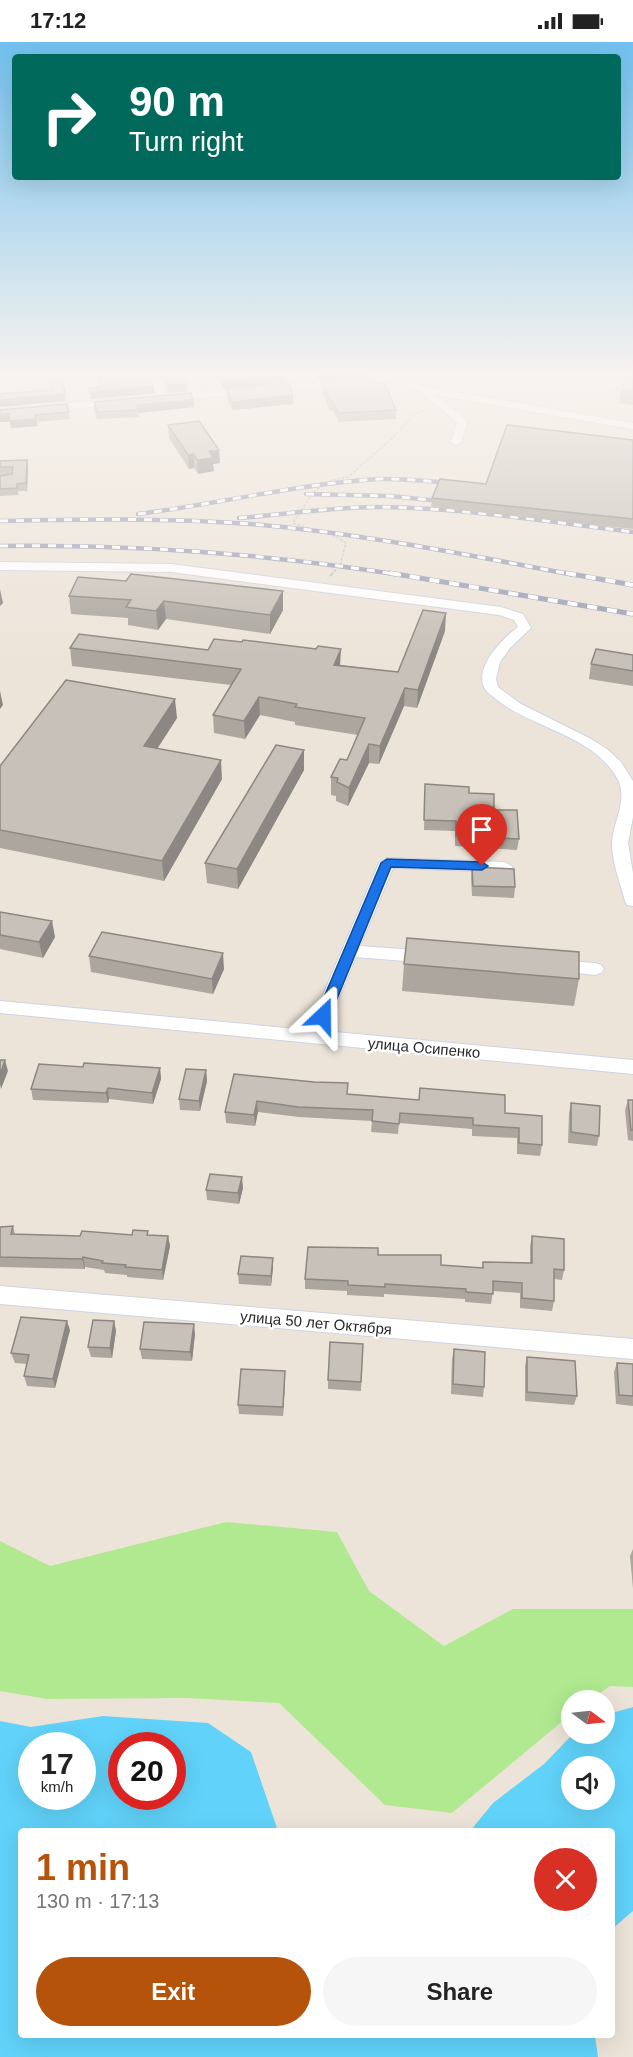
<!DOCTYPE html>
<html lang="en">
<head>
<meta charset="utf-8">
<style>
	body { margin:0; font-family:Helvetica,sans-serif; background:#f6f6f6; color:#222; height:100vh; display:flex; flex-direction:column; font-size:22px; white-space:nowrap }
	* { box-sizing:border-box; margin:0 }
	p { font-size:20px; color:#767676 }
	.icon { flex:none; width:33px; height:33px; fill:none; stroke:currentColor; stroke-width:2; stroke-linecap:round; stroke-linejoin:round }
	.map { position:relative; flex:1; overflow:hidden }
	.details { position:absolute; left:18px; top:1786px; width:597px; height:210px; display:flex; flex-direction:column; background:#fff; border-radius:6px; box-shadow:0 6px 24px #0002 }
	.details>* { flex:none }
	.hud { position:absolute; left:12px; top:12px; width:609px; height:126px; border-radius:6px; box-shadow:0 6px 24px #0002; background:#00695c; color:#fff; overflow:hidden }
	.needle { width:39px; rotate:105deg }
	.fabs { position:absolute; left:561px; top:1648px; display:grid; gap:12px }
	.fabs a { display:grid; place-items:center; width:54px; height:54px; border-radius:50%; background:#fff; box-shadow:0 6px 24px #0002; font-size:30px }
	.speed { position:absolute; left:18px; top:1690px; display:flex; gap:12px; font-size:30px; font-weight:700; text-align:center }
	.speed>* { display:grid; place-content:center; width:78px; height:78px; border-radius:50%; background:#fff; box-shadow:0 6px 24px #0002; line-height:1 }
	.speed small { font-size:15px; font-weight:400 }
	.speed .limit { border:9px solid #d22; background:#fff; color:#111 }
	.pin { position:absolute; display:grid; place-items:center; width:51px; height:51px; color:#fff; margin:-62px -26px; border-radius:50% 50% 50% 0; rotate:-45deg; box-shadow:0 0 6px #0007 }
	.pin .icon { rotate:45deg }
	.me { position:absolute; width:66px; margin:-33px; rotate:23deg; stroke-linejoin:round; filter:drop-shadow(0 0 4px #0008) }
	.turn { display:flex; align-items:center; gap:21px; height:126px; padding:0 18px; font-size:27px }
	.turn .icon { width:78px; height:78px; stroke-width:2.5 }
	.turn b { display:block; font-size:42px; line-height:51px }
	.round { display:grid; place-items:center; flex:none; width:63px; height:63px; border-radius:32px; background:#f6f6f6 }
	.overview { display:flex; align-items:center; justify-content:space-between; height:102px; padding:0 18px }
	h1 { font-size:36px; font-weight:700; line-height:45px; color:#b45309 }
	.button { display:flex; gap:12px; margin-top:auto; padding:12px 18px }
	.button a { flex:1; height:69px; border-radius:36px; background:#b45309; color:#fff; font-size:24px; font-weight:700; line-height:69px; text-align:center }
	.button a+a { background:#f6f6f6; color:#222 }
	.status { display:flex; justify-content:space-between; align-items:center; height:42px; padding:0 30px; background:#fff; direction:ltr }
	.status svg { height:16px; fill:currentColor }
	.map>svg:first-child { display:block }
	.green { fill:#b0e990 }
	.water { fill:#61d3fa; fill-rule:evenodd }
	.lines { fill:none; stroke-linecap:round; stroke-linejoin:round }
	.minor-casing { stroke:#ced3e4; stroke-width:2 }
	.path-far1 { stroke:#c7c7c7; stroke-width:1.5; stroke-dasharray:3 1.5; stroke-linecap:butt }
	.path { stroke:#c7c7c7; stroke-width:2; stroke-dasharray:4 2; stroke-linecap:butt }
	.minor { fill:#fff; fill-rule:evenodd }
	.rail-far1-casing { stroke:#9ba0b5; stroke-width:4.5 }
	.rail-casing { stroke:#9ba0b5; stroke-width:5 }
	.rail-far1 { stroke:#fff; stroke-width:3; stroke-dasharray:8; stroke-linecap:butt }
	.rail { stroke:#fff; stroke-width:4; stroke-dasharray:10; stroke-linecap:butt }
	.wall { fill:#aca69f }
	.shaded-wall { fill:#8c8782 }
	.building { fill:#c8c1b9; stroke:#8c8782; stroke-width:1.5 }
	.route { fill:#1a73e8; stroke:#114b97; stroke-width:1.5 }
	.labels { text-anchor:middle; stroke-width:5; stroke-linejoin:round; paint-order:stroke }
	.street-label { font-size:15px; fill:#292929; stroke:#fff }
</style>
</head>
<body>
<div class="status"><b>17:12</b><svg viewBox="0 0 49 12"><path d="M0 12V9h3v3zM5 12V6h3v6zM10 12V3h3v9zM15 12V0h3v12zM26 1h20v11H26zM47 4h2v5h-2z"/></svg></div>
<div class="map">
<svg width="633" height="2015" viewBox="0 0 633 2015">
	<rect width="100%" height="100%" fill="#ede4d9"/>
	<path class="green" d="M226 1480 337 1490 369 1549 444 1604 513 1567H633V1645L610 1644 589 1659H572L571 1672 452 1771 385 1763 279 1661 186 1656 47 1657 0 1649V1499L50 1524Z"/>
	<path class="water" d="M633 1665V1869L612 1887V1790L470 1789 493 1761 544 1722 573 1692H604L605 1673ZM572 1725H604V1758H572Z
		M103 1674 208 1681 251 1710 278 1789 21 1790V1994H595L598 2015H0V1679L31 1685ZM32 1704H82V1755H32ZM122 1704H172V1755H122Z"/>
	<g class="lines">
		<defs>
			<path id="minor" d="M148 330H158L167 353 388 334 386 330H395L400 337 432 346 633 381V387L435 353 460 372 467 381 461 400 456 403 451 400 457 381 452 376 419 349 392 339 163 359 158 356Z
				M506 330H539L633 341V347L510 333Z
				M118 357 122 358V362L0 373V367Z
				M0 520 171 522 501 565 523 572 531 586 510 606 500 620 496 637 498 645 521 662 591 697 607 707 621 720 633 739V775L628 801 633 831V864L627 863 625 859C620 840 612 821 612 801 613 780 628 759 618 738 596 695 537 687 501 661 496 656 487 652 484 645 475 624 503 596 518 585L514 578 499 573 171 530 0 528Z
				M387 816 505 820 513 825 505 830 393 826 360 904 429 909 435 911 437 915 435 919 429 921 356 915 325 989 633 1018V1032L0 971V959L308 988 379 821Z
				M555 918 595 921 601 923 604 927 601 931 595 933 549 928 547 924 549 920Z
				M0 1244 633 1297V1317L0 1262Z"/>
		</defs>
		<use href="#minor" class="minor-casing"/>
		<path class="path-far1" d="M331 533 340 523 346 501 337 495 293 481 314 449 333 438 348 435 388 400 415 372 428 367"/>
		<path class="path" d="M330 534 333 531"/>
		<use href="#minor" class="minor"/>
		<defs>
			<path id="rail-far1" d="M306 452 389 454 430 458
				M138 472C218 462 297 442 378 437 404 436 430 440 456 441
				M239 476C286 472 334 465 381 465 465 466 550 480 633 490
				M0 479C83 477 167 476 251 482 359 491 467 513 575 533
				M0 504C135 502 267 512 401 533"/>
			<path id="rail" d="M390 531 633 572
				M566 531 633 543"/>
		</defs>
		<use href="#rail-far1" class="rail-far1-casing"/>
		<use href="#rail" class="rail-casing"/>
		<use href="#rail-far1" class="rail-far1"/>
		<use href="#rail" class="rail"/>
	</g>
	<path class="wall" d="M95 330H148L153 344 154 351 91 357 89 346 100 345Z
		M162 330H177L187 349 168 351 162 334Z
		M216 330H284L285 341 223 346Z
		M314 330H366V334L317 338Z
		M627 330H633V363L619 361 621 349 626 336Z
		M321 339 396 368V377L339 380 333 369H330L321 347Z
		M226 347 293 353V362L232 368 227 356Z
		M193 358 194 365 138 371 139 375 97 377 94 367V360Z
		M67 362 70 377 36 380 37 384 11 386 10 380H0Z
		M168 383 219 408 220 421 213 422 214 429 198 432 194 426 189 427 169 396Z
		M633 398V487L431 465 432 456 486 442Z
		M27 418 28 425 27 449H18V453L0 454V434L9 433H0V419Z
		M78 535 283 568 270 592 166 577 158 588 128 583V576L71 572 69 554Z
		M445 589 417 666 404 664 379 722 369 721 348 764 336 759V754L331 753V735L347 718 358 693 295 683V680L260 673 245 697 214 691 213 673 231 643 72 624 70 606 340 623 398 630Z
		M633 613V644L589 637 591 622Z
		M177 676 157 707 222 737 164 839 0 806V724Z
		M304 708V728L238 847 207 841 205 821Z
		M425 742 469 751 494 768 519 797 517 808 455 804V789L424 788Z
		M472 825 515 845 514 856 472 854 471 836Z
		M0 870 55 895 43 916 0 907Z
		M89 914 224 927 213 952 91 930Z
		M404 922 579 937 574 964 402 949Z
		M83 1025 160 1026 161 1037 153 1062 109 1057 108 1061 33 1058 31 1047Z
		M206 1028 207 1039 200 1069 180 1068 179 1057Z
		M314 1040 348 1052 505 1071 542 1103 540 1114 517 1112V1096L472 1094V1087L399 1081 398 1092 371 1090 372 1079 299 1075 258 1070 255 1084 226 1081 225 1070Z
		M628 1058H633V1099L628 1098 625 1068Z
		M571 1061 599 1094 597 1104 568 1101 569 1071Z
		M243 1146 239 1162 207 1158 206 1148Z
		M13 1184 15 1192 80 1194 149 1193 168 1194 170 1204 163 1238 127 1235V1233L105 1231 104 1228 85 1225V1227L0 1225V1185Z
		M532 1194 564 1228 562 1238 554 1237V1259L552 1269 520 1266V1251L493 1249 491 1262 465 1260V1257L384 1252V1255L347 1253V1249L305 1247V1237L378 1213 441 1223 482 1226 483 1220 530 1221V1204Z
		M273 1226 271 1244 239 1242 238 1232Z
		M114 1279 116 1289 112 1316 91 1315 88 1305Z
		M70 1288 55 1346 27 1344 24 1334 27 1322 15 1321 11 1311Z
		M195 1292 192 1319 142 1317 140 1307Z
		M363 1302 361 1349 328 1347V1338Z
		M454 1307 484 1345 483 1355 451 1352 452 1317Z
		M527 1315 577 1354 574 1363 525 1359V1324Z
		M617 1321 633 1322V1364L616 1362 614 1330Z
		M285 1329V1338L283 1374 239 1372 238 1363Z
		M633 1507V1547L630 1514Z"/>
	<path class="shaded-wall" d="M323 330H366V334L317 338V331Z
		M285 334V341L223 346 222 339Z
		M186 342 187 349 168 351V343Z
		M153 344 154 351 91 357 90 350Z
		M65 352 66 359 0 365V358Z
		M293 353V362L232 368V360Z
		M193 358 194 365 138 371 137 363Z
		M9 372 10 380H0V373Z
		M36 377 37 384 11 386 10 379Z
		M219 408 220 421 213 422 214 429 198 432 197 418 209 409Z
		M194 412V426L189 427 188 413Z
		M27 418 28 425 27 449 26 441Z
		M0 547 3 561 0 564Z
		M283 549V568L270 592V573Z
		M164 559 166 577 158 588 156 569Z
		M446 571 445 589 417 666 418 648Z
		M341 607 340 625 334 623Z
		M405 646 404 664 379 722 380 704Z
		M0 649 3 663 0 667Z
		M259 655 260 673 245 697 244 679Z
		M175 657 177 676 146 724 144 704Z
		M369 702V721L348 764 349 746Z
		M304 708V728L238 847 237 827Z
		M221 718 222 737 164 839 162 819Z
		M52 879 55 895 43 916 39 900Z
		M223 911 224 927 213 952 212 937Z
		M5 1018 8 1029 1 1047 0 1042V1033Z
		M160 1026 161 1037 153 1062 152 1051Z
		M206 1028 207 1039 200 1069 199 1059Z
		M108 1046 109 1057 108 1061 106 1051Z
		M257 1059 258 1070 255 1084 254 1073Z
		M242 1135 243 1146 239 1162 238 1151Z
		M168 1194 170 1204 163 1238 162 1228Z
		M83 1215 85 1225V1227L82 1217Z
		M273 1216V1226L271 1244V1234Z
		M67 1279 70 1288 55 1346 53 1337Z
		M114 1279 116 1289 112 1316 110 1306Z
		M194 1282 195 1292 192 1319 190 1310Z
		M285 1329V1338L283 1374V1365Z"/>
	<path class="building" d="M47 330H61L65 352 0 358V352L52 348Z
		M97 330H148L153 344 90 350 89 346 102 345Z
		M163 330H177L179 335H183L186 342 168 343Z
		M219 330H284L285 334 222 339Z
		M372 334 376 341 384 340 396 368 339 371 333 360H331L321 339Z
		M625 336 633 337V350L621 349Z
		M289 341 293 353 232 360 226 347Z
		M191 351 193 358 137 363 138 368 97 370 94 360Z
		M67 362 69 370 35 373 36 377 10 379 9 372 0 373V368Z
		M199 379 219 408 209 409 213 416 197 418 194 412 188 413 168 383Z
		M507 383 633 398V477L432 456 440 437 486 442Z
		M27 418 26 441 17 442V446L0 447V434L12 432 13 425H0V419Z
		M131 532 283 549 270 573 164 559 156 569 126 565 131 558 69 554 78 535 126 539Z
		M423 568 446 571 418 648 405 646 380 704 369 702 349 746 337 740 338 736 331 735 340 717 347 718 365 676 295 665 297 662 259 655 244 679 213 673 241 627 70 606 79 592 208 608 214 597 242 600 243 598 316 607 318 604 341 607 334 623 398 630Z
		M596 607 633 613V629L591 622Z
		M66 638 175 657 144 704 221 718 162 819 0 788V724Z
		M276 703 304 708 237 827 205 821Z
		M425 742 469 745V751L494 752V768H517L519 797 456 794V779L424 778Z
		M472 825 514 827 515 845 473 844Z
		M0 870 52 879 39 900 0 893Z
		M102 890 223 911 212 937 89 914Z
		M407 896 579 910V937L404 922Z
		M0 1018H5L0 1033Z
		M84 1021 160 1026 152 1051 108 1046 106 1051 31 1047 39 1022 83 1025Z
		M186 1027 206 1028 199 1059 179 1057Z
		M234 1032 314 1040 348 1041 347 1052 419 1058 420 1046 505 1053V1071L542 1074V1103L519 1101V1086L473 1083V1076L400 1071 399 1082 372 1079 373 1068 298 1065 257 1059 254 1073 225 1070Z
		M628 1058H633V1088H631Z
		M571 1061 600 1064 599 1094 571 1090Z
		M210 1132 242 1135 238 1151 206 1148Z
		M13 1184 11 1192 80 1194 82 1189 132 1193 133 1188 148 1189 147 1193 168 1194 162 1228 125 1225 126 1223 102 1221 103 1219 83 1215 82 1217 0 1215V1185Z
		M532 1194 564 1197V1228L554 1227V1259L522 1256V1241L493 1239V1252L466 1250V1247L385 1242V1245L348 1243V1239L305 1237 308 1205 378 1206V1213H441V1223L483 1226V1220L532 1221Z
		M241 1214 273 1216 271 1234 238 1232Z
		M21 1275 67 1279 53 1337 24 1334 29 1313 11 1311Z
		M93 1278 114 1279 110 1306 88 1305Z
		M144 1280 194 1282 190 1310 140 1307Z
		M330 1300 363 1302 361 1340 328 1338Z
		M454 1307 485 1310 484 1345 453 1342Z
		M527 1315 575 1319 577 1354 527 1350Z
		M617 1321 633 1322V1354L619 1353Z
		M241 1327 285 1329 283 1365 238 1363Z"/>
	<linearGradient id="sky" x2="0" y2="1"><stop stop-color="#72c0ef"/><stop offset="0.54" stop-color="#f7f3ee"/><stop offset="1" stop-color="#f7f3ee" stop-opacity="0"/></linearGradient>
	<rect width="633" height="613" fill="url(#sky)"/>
	<path class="route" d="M387 817 482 820 488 824 482 828 391 825 330 974 323 978 318 977 316 974 381 821Z"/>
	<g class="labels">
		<g class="street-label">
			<text transform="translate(424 1006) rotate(5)" y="5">улица Осипенко</text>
			<text transform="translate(316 1281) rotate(5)" y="5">улица 50 лет Октября</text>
		</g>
	</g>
</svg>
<div class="fabs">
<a><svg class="needle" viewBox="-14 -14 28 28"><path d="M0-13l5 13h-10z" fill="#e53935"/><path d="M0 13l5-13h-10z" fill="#767676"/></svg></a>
<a><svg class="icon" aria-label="sound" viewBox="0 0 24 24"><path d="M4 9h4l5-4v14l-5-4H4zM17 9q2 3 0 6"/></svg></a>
</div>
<div class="speed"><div>17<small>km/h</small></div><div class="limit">20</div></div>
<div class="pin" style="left:482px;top:824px;background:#d93025"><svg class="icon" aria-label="arrive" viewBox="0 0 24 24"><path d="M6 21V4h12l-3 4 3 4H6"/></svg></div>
<svg class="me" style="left:323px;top:974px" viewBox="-20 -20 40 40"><path d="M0-17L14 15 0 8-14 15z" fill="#1a73e8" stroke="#fff" stroke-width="4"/></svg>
<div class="hud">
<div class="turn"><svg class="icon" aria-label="right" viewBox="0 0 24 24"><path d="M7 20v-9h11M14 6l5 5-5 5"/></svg><div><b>90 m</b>Turn right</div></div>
</div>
<section class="details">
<div class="overview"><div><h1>1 min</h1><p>130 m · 17:13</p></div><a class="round" style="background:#d93025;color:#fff"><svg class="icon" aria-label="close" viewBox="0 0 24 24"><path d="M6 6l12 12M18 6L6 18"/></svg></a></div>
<div class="button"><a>Exit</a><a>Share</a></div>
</section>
</div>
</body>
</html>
